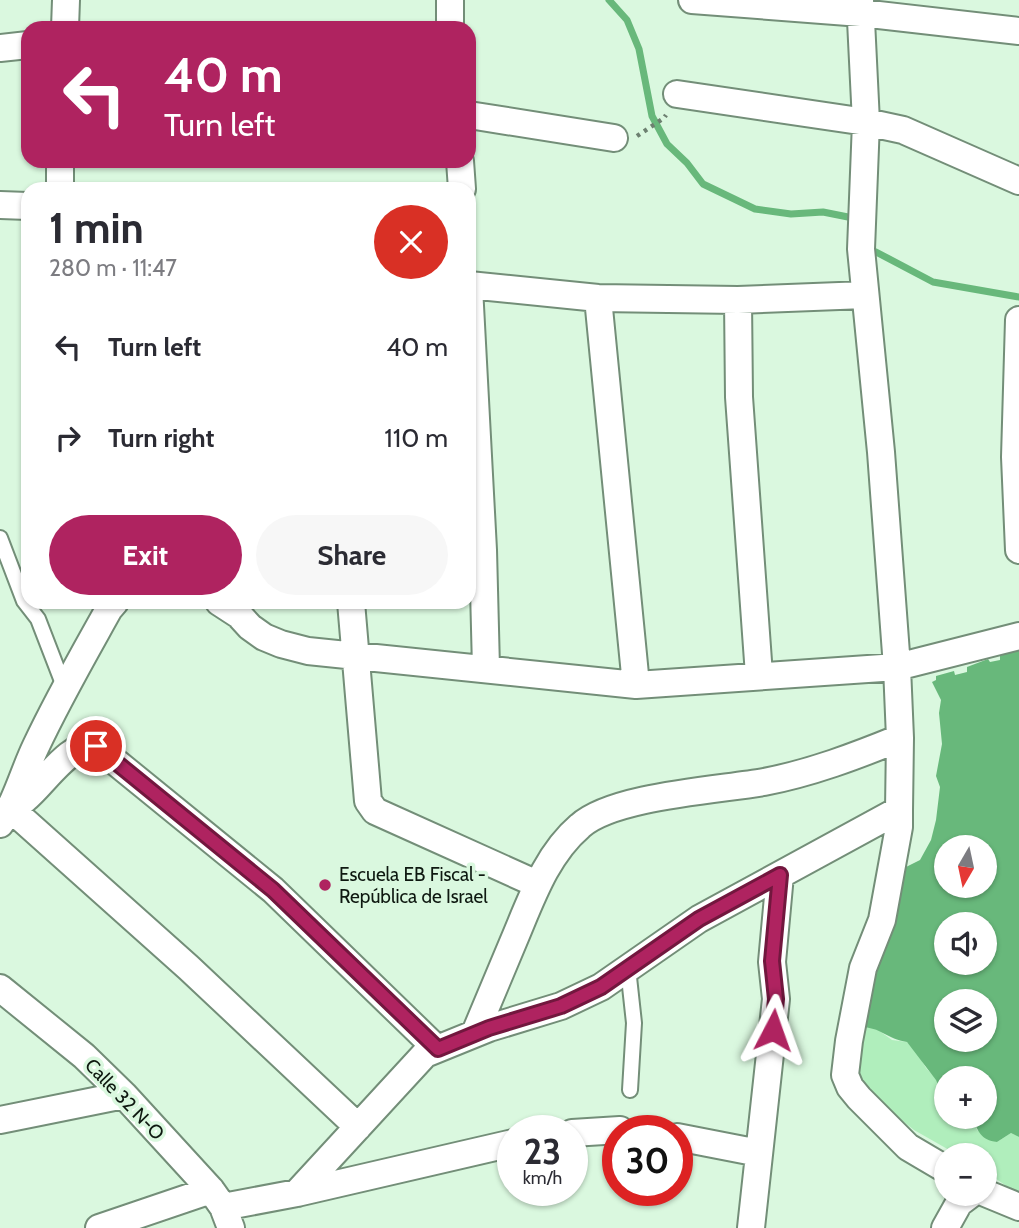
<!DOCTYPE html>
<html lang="en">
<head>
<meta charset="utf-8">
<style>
	body { margin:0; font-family:Cabin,sans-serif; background:#f7f7f7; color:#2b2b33; height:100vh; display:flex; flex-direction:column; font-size:26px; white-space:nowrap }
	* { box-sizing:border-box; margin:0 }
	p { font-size:23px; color:#7c7c81 }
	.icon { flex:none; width:38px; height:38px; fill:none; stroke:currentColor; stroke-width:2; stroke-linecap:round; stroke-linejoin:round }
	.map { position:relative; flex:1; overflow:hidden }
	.side { position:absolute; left:21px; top:182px; width:455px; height:427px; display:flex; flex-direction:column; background:#fff; border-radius:21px; box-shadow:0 2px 5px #0004 }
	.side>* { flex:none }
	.hud { position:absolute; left:21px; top:21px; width:455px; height:147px; border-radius:21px; box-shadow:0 2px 5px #0004; background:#af2360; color:#fff; overflow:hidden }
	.needle { width:46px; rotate:189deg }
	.buttons { position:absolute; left:934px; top:835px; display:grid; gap:14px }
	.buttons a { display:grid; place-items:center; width:63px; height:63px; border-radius:50%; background:#fff; box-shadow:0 2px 5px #0004; font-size:35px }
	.speed { position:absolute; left:497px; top:1115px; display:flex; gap:14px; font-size:35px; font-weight:700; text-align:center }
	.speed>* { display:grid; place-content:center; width:91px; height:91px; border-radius:50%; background:#fff; box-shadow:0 2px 5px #0004; line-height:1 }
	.speed small { font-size:18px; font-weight:400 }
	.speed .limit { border:10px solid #d22; background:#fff; color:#111 }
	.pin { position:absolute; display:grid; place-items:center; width:60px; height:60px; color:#fff; margin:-30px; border:4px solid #fff; border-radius:50%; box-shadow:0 2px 7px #0007 }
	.me { position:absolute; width:77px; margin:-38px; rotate:4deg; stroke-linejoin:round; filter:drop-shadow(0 0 5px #0008) }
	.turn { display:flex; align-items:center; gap:24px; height:147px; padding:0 28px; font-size:32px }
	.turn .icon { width:91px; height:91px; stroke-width:2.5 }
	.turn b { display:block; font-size:49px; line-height:60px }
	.round { display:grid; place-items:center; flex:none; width:74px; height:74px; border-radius:37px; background:#f7f7f7 }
	.head { display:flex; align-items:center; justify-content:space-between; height:119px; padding:0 28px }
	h1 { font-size:42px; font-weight:700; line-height:52px }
	.action { display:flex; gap:14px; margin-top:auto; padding:14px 28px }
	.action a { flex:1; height:80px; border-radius:42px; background:#af2360; color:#fff; font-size:28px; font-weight:700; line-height:80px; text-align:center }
	.action a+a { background:#f7f7f7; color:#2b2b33 }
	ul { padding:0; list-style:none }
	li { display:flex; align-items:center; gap:21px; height:91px; padding:0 28px }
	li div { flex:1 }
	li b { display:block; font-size:26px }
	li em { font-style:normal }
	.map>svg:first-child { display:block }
	.green { fill:#b0eebc }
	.water { fill:#68b87b; fill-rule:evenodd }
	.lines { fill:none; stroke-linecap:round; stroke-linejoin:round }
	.stream { stroke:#68b87b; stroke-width:7 }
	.service-casing { stroke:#738e78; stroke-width:18 }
	.minor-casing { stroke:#738e78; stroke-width:30 }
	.path { stroke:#6d8070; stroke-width:4.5; stroke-dasharray:3.5 5; stroke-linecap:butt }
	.service { stroke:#fff; stroke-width:14 }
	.minor { stroke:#fff; stroke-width:26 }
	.route-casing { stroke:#72173e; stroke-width:18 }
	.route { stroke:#af2360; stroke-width:12 }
	.poi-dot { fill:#af2360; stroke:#daf8df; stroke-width:2.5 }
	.labels { text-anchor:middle; stroke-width:7; stroke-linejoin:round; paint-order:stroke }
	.poi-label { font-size:19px; fill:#0e1810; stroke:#daf8df; text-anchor:start }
	.street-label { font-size:19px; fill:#0e1810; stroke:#daf8df }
</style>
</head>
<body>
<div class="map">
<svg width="1019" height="1228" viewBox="0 0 1019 1228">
	<rect width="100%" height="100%" fill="#daf8df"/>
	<path class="green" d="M860 1027H874L892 1040 907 1042 916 1051 926 1068 937 1080 947 1104V1116L973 1117 977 1130 997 1142 1011 1133 1019 1137V1195L985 1171V1155H958L914 1130 890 1111 854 1072Z"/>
	<path class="water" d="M1019 649V1137L1011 1133 997 1142C981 1140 977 1131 973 1117L985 1116V1078H947V1104L936 1080 907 1042C887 1039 881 1027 860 1027L870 972 900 894 906 867 920 860 931 840 936 820 940 787 936 776 942 744 939 713 941 700 932 682 936 680V676L954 671 955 675 967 672V667L988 659 990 662 1000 660V656ZM947 847H985V886H947ZM947 924H985V962H947ZM947 1001H985V1040H947Z"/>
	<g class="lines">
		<path class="stream" d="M609 0 627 20 639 49 652 116 667 144 687 163 703 184 755 209 791 214 823 212 848 217
			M876 252 933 282 1019 297"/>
		<defs>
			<path id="service" d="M0 538 24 601 38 619 65 689
				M628 968 634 1023 630 1090"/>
			<path id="minor" d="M692 0 861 13 1019 31
				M860 0 866 122 861 249 881 452 897 667 900 738 899 810V827L882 920 863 968 849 1041 845 1075 850 1087 859 1098 908 1147 947 1170
				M65 28 66 0
				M450 28V0
				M0 48 28 45
				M677 94 866 122 903 130 1019 181
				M469 115 614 138
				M460 161 462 189
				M60 189V161
				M0 205 28 206
				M469 285 598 298 738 300 865 295
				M469 287 483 550 486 668
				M598 298 636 685
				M738 300 739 397 759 675
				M1019 320 1015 457 1019 550
				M219 602 239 615 250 627 264 637 281 644 308 651 636 685 897 667 1019 636
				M351 602 368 801 375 811 537 884
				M0 824C17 800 23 773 36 746 58 699 84 654 109 609L115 602
				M0 988 84 1056 124 1095 211 1190 223 1207 231 1228
				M475 1033C488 1002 501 971 514 940 531 900 546 855 580 826 613 796 718 790 764 782 811 773 856 756 900 738
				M0 1120 124 1095
				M358 1127 189 968 11 809C15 806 21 803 25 799 43 785 71 740 96 746L273 890 437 1049
				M572 1133 620 1130
				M677 1137 759 1153
				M297 1193 425 1054 489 1028 561 1006 601 987 699 919 899 810
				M985 1193 1019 1207
				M223 1207 297 1193 513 1143
				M99 1228 211 1190
				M751 1228 776 999 772 962 780 875
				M945 1228 959 1203 971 1194"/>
		</defs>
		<use href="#service" class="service-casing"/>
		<use href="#minor" class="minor-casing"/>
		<path class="path" d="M637 136 664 118 666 115"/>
		<use href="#service" class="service"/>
		<use href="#minor" class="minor"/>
	</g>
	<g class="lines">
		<defs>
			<path id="route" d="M96 746 273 890 438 1049 489 1028 561 1006 601 987 699 919 780 875 772 961 776 999 773 1030"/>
		</defs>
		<use href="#route" class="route-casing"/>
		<use href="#route" class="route"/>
	</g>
	<circle class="poi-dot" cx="325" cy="885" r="7"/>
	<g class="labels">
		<g class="poi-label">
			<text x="339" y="881">Escuela EB Fiscal -<tspan x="339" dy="22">República de Israel</tspan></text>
		</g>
		<g class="street-label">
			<text transform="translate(125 1099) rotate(46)" y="7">Calle 32 N-O</text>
		</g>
	</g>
</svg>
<div class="buttons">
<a><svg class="needle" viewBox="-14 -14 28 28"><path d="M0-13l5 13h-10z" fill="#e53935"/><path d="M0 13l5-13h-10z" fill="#7c7c81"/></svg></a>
<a><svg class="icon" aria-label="sound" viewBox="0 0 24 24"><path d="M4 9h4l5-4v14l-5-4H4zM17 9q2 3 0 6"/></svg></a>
<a><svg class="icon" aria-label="layers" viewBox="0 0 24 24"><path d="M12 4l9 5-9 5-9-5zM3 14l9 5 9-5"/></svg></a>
<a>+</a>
<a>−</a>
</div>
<div class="speed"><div>23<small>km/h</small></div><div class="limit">30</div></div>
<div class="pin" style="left:96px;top:746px;background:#d93025"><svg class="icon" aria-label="arrive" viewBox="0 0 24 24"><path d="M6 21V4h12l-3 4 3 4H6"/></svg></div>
<svg class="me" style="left:773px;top:1030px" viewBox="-20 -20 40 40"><path d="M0-17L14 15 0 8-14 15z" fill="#af2360" stroke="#fff" stroke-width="4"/></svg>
<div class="hud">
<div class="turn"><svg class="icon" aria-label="left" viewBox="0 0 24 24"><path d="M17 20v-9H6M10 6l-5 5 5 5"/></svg><div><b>40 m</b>Turn left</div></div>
</div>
<section class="side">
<div class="head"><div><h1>1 min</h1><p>280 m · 11:47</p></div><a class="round" style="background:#d93025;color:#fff"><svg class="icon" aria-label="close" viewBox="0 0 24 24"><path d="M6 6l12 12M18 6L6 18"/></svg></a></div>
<ul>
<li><svg class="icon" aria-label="left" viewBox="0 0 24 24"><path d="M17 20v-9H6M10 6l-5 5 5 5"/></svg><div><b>Turn left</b></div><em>40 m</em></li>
<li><svg class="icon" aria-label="right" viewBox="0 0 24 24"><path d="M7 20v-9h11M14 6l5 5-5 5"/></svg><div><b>Turn right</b></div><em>110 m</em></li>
</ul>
<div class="action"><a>Exit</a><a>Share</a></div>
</section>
</div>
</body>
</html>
